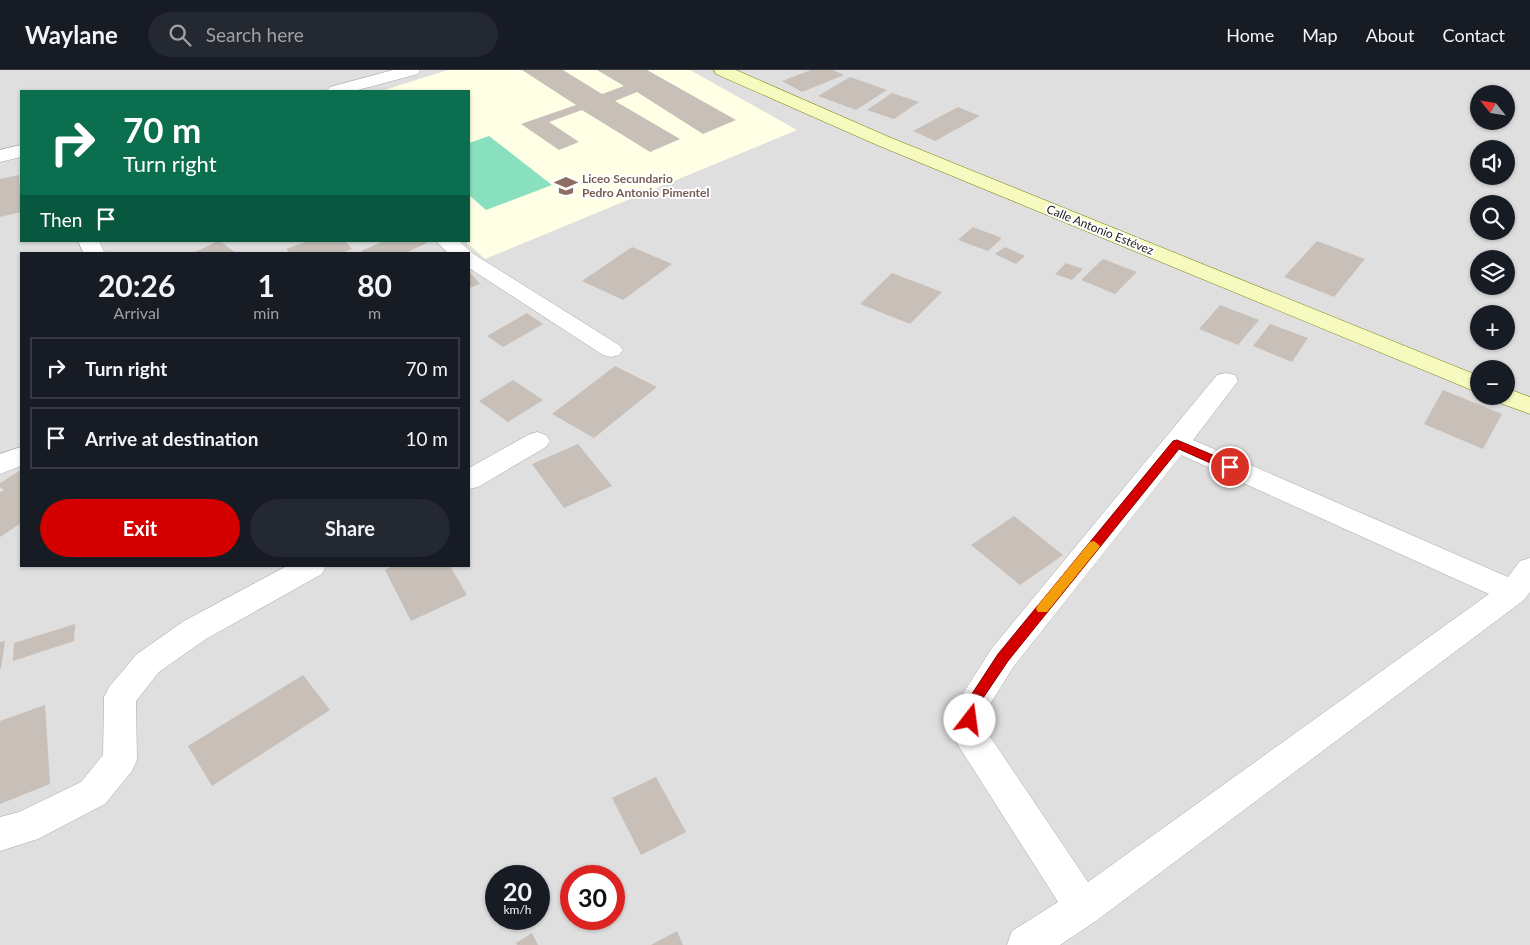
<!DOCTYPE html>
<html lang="en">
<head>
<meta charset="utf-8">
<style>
	body { margin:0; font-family:Lato,sans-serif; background:#242831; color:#f1f3f6; height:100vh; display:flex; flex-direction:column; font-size:19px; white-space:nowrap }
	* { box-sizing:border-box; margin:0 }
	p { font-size:16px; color:#9ea1a6 }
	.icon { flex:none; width:28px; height:28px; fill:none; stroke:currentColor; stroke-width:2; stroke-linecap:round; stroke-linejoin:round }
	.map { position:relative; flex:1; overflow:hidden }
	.drawer { position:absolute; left:20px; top:182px; width:450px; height:315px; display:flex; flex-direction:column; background:#171b24; border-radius:0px; box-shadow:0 1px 4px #0004 }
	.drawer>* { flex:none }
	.hud { position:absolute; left:20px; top:20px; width:450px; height:152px; border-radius:0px; box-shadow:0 1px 4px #0004; background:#0b6e4f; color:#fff; overflow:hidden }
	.needle { width:32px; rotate:300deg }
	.buttons { position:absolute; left:1470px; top:15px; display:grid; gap:10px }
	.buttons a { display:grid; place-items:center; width:45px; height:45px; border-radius:50%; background:#171b24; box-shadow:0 1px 4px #0004; font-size:25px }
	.speed { position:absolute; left:485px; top:795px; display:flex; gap:10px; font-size:25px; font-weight:700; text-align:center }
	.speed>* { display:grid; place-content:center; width:65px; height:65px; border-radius:50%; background:#171b24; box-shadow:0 1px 4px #0004; line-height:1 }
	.speed small { font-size:12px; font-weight:400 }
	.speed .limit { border:8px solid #d22; background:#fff; color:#111 }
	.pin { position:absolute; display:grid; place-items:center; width:42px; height:42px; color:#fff; margin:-21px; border:2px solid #fff; border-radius:50%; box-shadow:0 1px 5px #0007 }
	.me { position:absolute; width:55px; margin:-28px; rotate:15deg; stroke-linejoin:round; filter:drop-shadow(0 0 4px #0008) }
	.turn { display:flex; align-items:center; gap:18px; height:105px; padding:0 20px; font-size:22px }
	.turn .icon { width:65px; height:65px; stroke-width:2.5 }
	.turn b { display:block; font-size:35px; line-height:42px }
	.then { display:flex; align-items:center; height:48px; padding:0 20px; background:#0003; gap:10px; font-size:19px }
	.eta { display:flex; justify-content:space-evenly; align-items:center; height:85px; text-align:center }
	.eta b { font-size:30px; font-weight:700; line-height:35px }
	.action { display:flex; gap:10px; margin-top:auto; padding:10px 20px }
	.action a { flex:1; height:58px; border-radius:30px; background:#d40000; color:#fff; font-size:20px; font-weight:700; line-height:58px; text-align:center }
	.action a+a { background:#242831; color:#f1f3f6 }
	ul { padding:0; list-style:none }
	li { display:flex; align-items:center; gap:15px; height:62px; margin:0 10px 8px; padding:0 10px; border:2px solid #363941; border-radius:0px }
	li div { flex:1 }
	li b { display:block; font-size:19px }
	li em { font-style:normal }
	header { display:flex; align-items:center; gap:30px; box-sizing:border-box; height:70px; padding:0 25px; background:#171b24; border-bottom:1px solid #363941 }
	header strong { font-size:24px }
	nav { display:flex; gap:28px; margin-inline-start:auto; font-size:18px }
	.search { width:350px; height:45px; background:#242831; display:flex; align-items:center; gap:12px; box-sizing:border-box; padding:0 18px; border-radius:28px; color:#9ea1a6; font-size:19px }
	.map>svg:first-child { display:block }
	.residential { fill:#e0dfdf; fill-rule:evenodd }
	.education { fill:#ffffe5 }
	.pitch { fill:#88e0be }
	.building { fill:#c7bfb8 }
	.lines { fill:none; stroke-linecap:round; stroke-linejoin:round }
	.street-casing { stroke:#a9a9a9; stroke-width:1 }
	.secondary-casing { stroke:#707d05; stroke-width:1 }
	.street { fill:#fff; fill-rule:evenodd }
	.secondary { fill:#f7fabf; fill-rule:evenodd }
	.route { fill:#d40000; stroke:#8a0000 }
	.slow { fill:#f59e0b }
	.labels { text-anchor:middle; stroke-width:4; stroke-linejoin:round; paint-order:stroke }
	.far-education-label { font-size:12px; font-weight:bold; fill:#785e54; stroke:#fff; text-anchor:start }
	.far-street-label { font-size:12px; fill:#222; stroke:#fff }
</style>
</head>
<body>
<header>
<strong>Waylane</strong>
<div class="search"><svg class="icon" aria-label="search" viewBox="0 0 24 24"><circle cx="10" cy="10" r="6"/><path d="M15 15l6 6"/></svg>Search here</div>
<nav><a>Home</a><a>Map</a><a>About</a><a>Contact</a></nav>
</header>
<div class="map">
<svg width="1530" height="875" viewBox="0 0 1530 875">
	<rect width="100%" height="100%" fill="#f2efe9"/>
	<path class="residential" d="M0 0H1530V875H0ZM21 21H469V171H21ZM1479 24H1506V51H1479ZM1479 79H1506V106H1479ZM1479 134H1506V161H1479ZM21 184H469V496H21ZM1479 189H1506V216H1479ZM1479 244H1506V271H1479ZM1479 299H1506V326H1479ZM496 806H539V849H496ZM571 806H614V849H571Z"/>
	<path class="education" d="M448 0H690L797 60 485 189 465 171H469V21H381Z"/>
	<path class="pitch" d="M489 66 552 115 486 140 469 125V73Z"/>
	<path class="building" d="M522 0H563L602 24 624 16 597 0H647L736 50 703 64 637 22 615 31 680 69 650 82 582 40 549 52 579 72 559 80 521 54 576 35Z
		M811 0H833L844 5 802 22 782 11Z
		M850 7 887 20 856 40 818 26Z
		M892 23 919 32 894 49 867 40Z
		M958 37 980 46 935 71 913 61Z
		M19 105 21 142 0 147V109Z
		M973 157 1002 168 988 181 958 170Z
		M220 171 237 184H191L218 171Z
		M308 171H345L352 179 338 184H291L286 179Z
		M384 171H424L427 173 403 184H365L361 181Z
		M1317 171 1365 189 1334 227 1284 207Z
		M632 177 672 194 623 230 582 211Z
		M1005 177 1025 186 1016 194 995 184Z
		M1103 189 1137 202 1115 224 1081 210Z
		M1066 193 1083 199 1072 210 1055 204Z
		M469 201 480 214 469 218Z
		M892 203 942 222 910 254 860 234Z
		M1220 235 1259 250 1238 275 1199 259Z
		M527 243 543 254 503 277 487 266Z
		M1270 254 1308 268 1292 292 1253 276Z
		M615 296 657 317 594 368 552 344Z
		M513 310 543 330 508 352 479 331Z
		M1443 320 1502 344 1483 379 1424 354Z
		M578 374 612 416 564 438 532 394Z
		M21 400V453L0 467V422L4 420 0 417V413Z
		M1014 446 1063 485 1020 515 971 475Z
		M393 496H450L467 525 411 551 385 500Z
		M75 554 74 571 13 591 14 573Z
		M5 571 1 599H0V572Z
		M303 605 330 640 212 716 188 676Z
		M45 635 50 714 0 734V651Z
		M656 707 686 762 641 785 612 728Z
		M677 861 683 875H651Z
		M532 863 538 875H517L516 873Z"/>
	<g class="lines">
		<defs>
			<path id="street" d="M393 0H420L418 4 354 21H327L330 17Z
				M21 75V87L0 92V80Z
				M78 171H99L105 184H84Z
				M436 171H459L472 183 619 275 623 280 619 285 611 287 603 285 469 198V184H449Z
				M1226 303 1235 305 1238 311 1193 370 1508 507 1520 491 1530 488V522L1524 530 1096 851 1060 875H1007L1012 861 1058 832 958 675 953 665 955 636 992 578 1217 305ZM1181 385 1489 524 1088 812 987 662V639L1014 596Z
				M537 362 546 365 550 371 546 377 478 417 469 419V398L528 365Z
				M21 377V396L0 404V384Z
				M287 496H326L322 504 206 569 159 602 136 631 137 690 132 701 105 734 38 769 0 781V747L19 742 81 712 103 685 104 627 109 617 137 584 184 551Z"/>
			<path id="secondary" d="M714 0H736L889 67 1479 306V323L877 75 716 4Z
				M1506 318 1530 327V344L1497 332 1494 326H1506Z"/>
		</defs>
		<use href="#street" class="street-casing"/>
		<use href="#secondary" class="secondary-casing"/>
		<use href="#street" class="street"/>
		<use href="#secondary" class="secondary"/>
	</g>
	<path class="route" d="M1177 370 1234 394 1236 397 1230 401 1226 400 1179 379 1008 591 977 637 975 655H966L964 636 998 584 1173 371Z"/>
	<path class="slow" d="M1094 471 1100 476 1098 479 1047 542H1038L1036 539 1038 535 1090 472Z"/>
	<defs>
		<symbol id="university-bare" viewBox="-9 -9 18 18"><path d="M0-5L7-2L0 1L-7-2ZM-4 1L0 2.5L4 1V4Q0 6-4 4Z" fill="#8d6e63" stroke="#fff" stroke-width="2.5" paint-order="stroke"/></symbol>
	</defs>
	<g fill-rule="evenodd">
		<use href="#university-bare" x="550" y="100" width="32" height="32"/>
	</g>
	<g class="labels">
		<g class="far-education-label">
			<text x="582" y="113">Liceo Secundario<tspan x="582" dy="14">Pedro Antonio Pimentel</tspan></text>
		</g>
		<g class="far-street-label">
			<text transform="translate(1100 160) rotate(22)" y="4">Calle Antonio Estévez</text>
		</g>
	</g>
</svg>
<div class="buttons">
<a><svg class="needle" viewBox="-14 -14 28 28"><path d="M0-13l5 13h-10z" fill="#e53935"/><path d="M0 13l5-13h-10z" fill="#9ea1a6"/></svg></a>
<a><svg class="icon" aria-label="sound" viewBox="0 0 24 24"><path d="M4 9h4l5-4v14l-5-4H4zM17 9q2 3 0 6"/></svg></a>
<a><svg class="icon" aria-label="search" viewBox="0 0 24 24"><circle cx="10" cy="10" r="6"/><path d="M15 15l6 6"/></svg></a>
<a><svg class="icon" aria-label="layers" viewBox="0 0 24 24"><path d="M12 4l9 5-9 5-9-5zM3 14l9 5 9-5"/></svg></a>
<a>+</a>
<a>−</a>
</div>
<div class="speed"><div>20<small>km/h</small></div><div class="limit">30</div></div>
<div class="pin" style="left:1230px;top:397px;background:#d93025"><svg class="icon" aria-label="arrive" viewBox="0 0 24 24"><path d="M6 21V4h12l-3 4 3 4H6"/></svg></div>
<svg class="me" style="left:970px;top:650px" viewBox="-20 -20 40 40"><circle r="19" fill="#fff"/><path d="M0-13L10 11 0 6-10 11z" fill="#d40000"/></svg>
<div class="hud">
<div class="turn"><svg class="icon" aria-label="right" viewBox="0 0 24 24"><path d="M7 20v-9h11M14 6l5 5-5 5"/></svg><div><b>70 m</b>Turn right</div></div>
<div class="then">Then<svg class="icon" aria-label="arrive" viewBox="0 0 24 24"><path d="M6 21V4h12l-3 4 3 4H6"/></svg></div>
</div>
<section class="drawer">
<div class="eta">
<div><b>20:26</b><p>Arrival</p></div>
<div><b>1</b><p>min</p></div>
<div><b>80</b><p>m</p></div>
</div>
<ul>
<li><svg class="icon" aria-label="right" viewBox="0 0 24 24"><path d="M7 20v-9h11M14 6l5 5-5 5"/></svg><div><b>Turn right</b></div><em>70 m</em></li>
<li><svg class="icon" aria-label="arrive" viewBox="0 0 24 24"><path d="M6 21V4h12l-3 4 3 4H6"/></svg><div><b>Arrive at destination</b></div><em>10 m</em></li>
</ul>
<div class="action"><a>Exit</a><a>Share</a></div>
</section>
</div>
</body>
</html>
